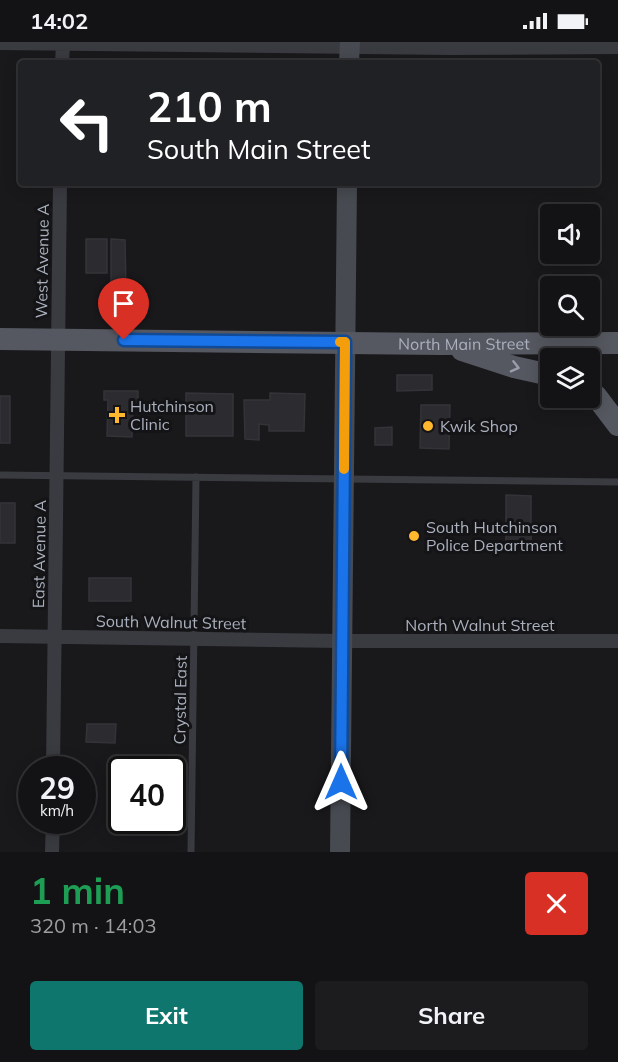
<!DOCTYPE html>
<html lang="en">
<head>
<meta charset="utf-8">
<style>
	body { margin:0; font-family:Mulish,sans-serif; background:#1c1c1e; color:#f1f3f6; height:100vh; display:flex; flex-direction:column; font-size:22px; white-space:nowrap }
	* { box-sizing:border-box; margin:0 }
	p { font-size:20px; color:#9d9ea0 }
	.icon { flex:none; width:33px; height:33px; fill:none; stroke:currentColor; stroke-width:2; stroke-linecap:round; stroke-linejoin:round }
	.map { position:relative; height:810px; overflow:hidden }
	.details { display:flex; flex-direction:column; background:#131315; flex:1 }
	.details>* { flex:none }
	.guide { position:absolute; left:18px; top:18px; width:582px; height:126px; border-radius:6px; box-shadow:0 3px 15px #0003,0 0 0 2px #323234; background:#202124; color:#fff; overflow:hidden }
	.tools { position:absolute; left:540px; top:162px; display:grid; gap:12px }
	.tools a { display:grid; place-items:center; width:60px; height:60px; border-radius:6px; background:#131315; box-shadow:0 3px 15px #0003,0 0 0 2px #323234; font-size:30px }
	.speed { position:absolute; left:18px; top:714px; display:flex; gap:12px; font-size:30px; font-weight:700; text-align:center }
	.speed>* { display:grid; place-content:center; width:78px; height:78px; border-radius:50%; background:#131315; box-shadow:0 3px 15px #0003,0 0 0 2px #323234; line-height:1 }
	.speed small { font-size:15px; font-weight:400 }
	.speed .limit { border:3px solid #111; border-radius:9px; background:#fff; color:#111 }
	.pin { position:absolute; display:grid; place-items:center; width:51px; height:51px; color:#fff; margin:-62px -26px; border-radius:50% 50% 50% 0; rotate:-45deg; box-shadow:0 0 6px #0007 }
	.pin .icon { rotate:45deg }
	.me { position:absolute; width:66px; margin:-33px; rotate:0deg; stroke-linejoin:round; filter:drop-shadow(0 0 4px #0008) }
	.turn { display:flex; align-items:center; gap:21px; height:126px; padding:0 30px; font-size:27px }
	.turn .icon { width:78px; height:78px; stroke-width:2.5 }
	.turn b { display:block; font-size:42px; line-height:51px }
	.round { display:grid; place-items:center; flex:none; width:63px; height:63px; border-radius:6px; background:#1c1c1e }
	.headline { display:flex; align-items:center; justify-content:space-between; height:102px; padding:0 30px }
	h1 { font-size:36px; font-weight:700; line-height:45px; color:#1e9e55 }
	.primary-button { display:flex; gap:12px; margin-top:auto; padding:12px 30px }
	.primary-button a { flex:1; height:69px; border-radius:6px; background:#0f766e; color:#fff; font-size:24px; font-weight:700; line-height:69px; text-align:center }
	.primary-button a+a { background:#1c1c1e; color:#f1f3f6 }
	.status { display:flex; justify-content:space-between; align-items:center; height:42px; padding:0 30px; background:#131315; direction:ltr }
	.status svg { height:16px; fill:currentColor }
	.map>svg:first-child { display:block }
	.building { fill:#2c2c30; stroke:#333338; stroke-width:1.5 }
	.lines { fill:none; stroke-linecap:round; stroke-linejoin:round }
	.lane { stroke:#3a3b41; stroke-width:7 }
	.street { stroke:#3a3b41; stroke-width:14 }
	.secondary { stroke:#474a51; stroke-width:20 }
	.primary { stroke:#555860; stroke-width:22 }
	.oneway { stroke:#999eaa }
	.route-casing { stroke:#114b97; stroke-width:15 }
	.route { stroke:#1a73e8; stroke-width:10 }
	.slow { stroke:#f59e0b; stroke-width:10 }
	.poi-dot { fill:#ffb82e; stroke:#141417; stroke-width:2 }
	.labels { text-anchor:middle; stroke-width:6; stroke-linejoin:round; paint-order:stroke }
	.street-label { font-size:16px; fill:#aab0bd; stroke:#141417 }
	.poi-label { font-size:16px; fill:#aab0bd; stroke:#141417; text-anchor:start }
</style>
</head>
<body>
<div class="status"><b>14:02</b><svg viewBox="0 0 49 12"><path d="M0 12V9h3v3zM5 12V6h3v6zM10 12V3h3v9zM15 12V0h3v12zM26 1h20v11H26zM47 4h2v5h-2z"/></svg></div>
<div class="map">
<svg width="618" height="810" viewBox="0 0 618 810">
	<rect width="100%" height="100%" fill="#19191c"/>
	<path class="building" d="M86 197H107V231H86Z
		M111 197 125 198 126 246H111Z
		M397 333H432V348L397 349Z
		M104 349H138V364H133L132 395 107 394 108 358H104Z
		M186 351 233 352V394H186Z
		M270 351 305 352 304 389H269V383L259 382V398L245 397 244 358H270Z
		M0 354H10V401H0Z
		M421 363H450L449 407 420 406Z
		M392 385V403H375V386Z
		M506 453 531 454V504H506Z
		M0 461H15V501H0Z
		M89 536H131V559H89Z
		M87 682H116L115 701 86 700Z"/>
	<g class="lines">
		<path class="lane" d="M0 433 618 440
			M191 810 196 435"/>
		<path class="street" d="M0 1 449 6 618 5
			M62 21 63 1
			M0 594 341 599H618
			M53 728 60 141
			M52 810 53 778"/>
		<path class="secondary" d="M349 21 350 0
			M340 810 347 141"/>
		<g class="primary">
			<path id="s1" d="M0 297 441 302 618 301"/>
			<path d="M462 308 514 325 550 333"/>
			<path d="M590 350 596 354 618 383"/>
		</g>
	</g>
	<defs><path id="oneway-chevron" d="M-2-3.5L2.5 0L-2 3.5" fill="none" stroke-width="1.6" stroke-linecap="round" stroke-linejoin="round" transform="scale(1.5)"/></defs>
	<use class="oneway" href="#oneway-chevron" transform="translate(515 325) rotate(14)"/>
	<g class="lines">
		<defs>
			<path id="route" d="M124 298 345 300 341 740"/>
		</defs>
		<use href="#route" class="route-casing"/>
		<use href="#route" class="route"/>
		<path class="slow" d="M340 300H345L344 427"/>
	</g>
	<g class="poi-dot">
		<path d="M114 364h6v6h6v6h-6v6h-6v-6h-6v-6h6z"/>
		<circle cx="428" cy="384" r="6"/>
		<circle cx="414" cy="494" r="6"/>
	</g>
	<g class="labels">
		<g class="street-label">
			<text transform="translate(42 219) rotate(-89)" y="6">West Avenue A</text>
			<text dy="6" stroke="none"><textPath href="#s1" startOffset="464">North Main Street</textPath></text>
			<text transform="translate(39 512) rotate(-89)" y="6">East Avenue A</text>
			<text transform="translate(171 580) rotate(1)" y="6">South Walnut Street</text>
			<text x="480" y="589">North Walnut Street</text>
			<text transform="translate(180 658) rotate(-89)" y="6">Crystal East</text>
		</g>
		<g class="poi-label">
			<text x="130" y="370">Hutchinson<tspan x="130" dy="18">Clinic</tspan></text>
			<text x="440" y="390">Kwik Shop</text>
			<text x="426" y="491">South Hutchinson<tspan x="426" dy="18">Police Department</tspan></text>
		</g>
	</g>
</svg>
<div class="tools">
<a><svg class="icon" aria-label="sound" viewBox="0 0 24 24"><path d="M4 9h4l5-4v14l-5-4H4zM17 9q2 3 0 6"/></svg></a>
<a><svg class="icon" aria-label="search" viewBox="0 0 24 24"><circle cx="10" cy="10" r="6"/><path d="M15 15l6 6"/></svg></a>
<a><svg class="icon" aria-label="layers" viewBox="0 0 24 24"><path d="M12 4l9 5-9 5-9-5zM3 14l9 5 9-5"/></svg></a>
</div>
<div class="speed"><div>29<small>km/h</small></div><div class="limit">40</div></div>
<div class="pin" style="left:124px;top:298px;background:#d93025"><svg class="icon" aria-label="arrive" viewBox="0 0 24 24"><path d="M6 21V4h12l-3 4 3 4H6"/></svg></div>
<svg class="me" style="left:341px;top:740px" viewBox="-20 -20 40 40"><path d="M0-17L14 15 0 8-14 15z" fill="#1a73e8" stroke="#fff" stroke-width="4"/></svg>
<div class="guide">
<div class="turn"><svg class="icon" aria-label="left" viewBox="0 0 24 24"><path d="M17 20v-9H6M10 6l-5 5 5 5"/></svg><div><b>210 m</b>South Main Street</div></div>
</div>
</div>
<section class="details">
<div class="headline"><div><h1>1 min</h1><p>320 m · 14:03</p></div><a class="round" style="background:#d93025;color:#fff"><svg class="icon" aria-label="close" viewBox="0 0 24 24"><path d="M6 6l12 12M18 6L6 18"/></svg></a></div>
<div class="primary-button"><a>Exit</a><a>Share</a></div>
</section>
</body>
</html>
